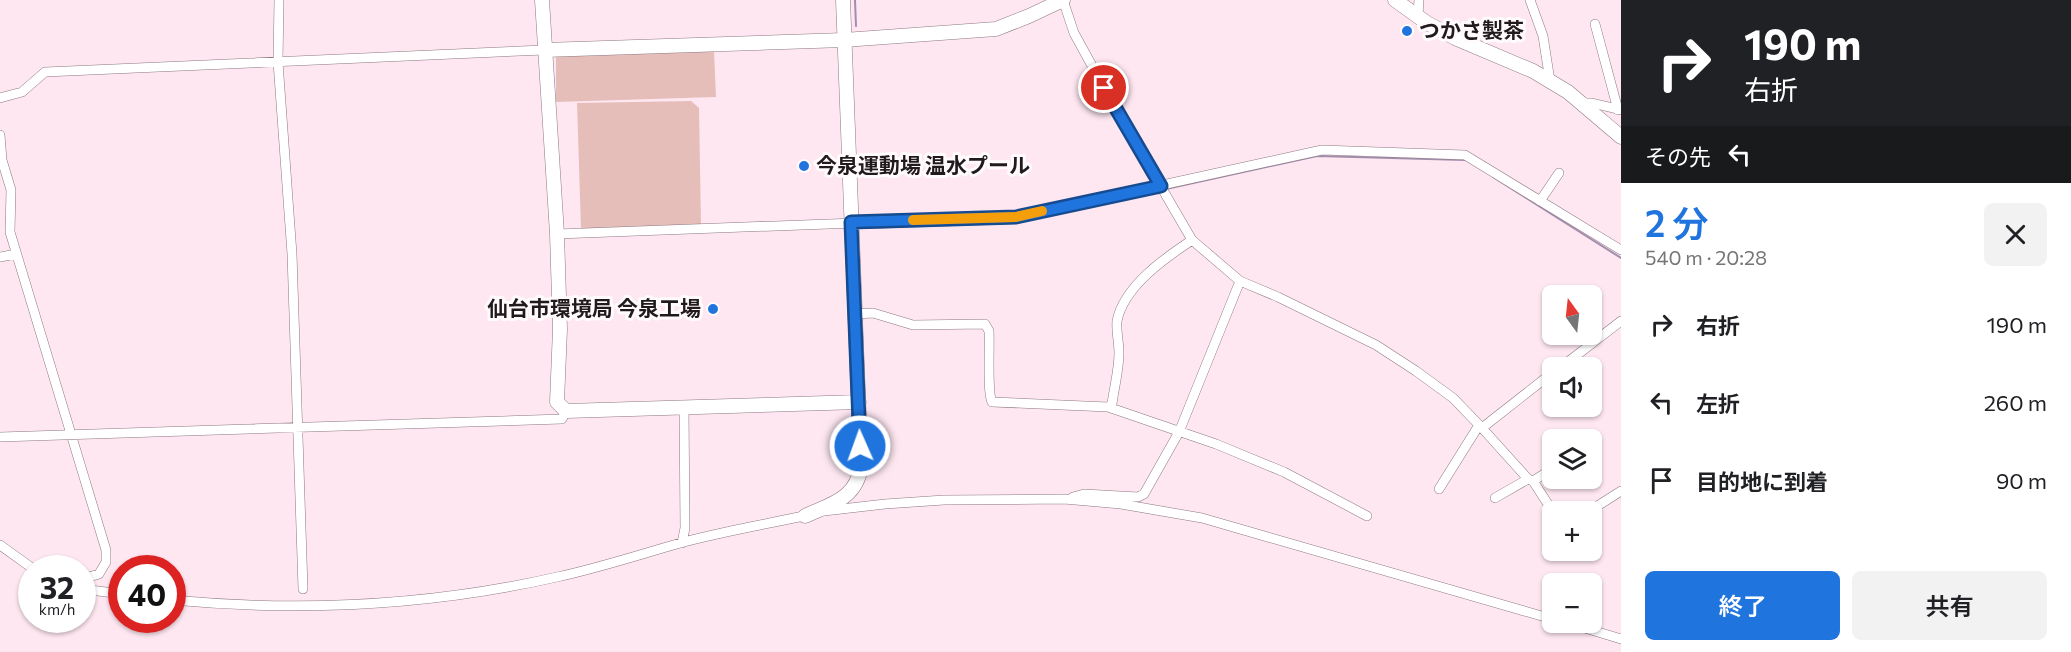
<!DOCTYPE html>
<html lang="ja">
<head>
<meta charset="utf-8">
<style>
	body { margin:0; font-family:Commissioner,"Noto Sans JP",sans-serif; background:#f2f2f2; color:#202124; height:100vh; display:flex; flex-direction:column; font-size:22px; white-space:nowrap }
	* { box-sizing:border-box; margin:0 }
	p { font-size:20px; color:#757577 }
	.icon { flex:none; width:33px; height:33px; fill:none; stroke:currentColor; stroke-width:2; stroke-linecap:round; stroke-linejoin:round }
	.map { position:relative; flex:1; overflow:hidden }
	.drawer { display:flex; flex-direction:column; background:#fff; width:450px }
	.drawer>* { flex:none }
	.hud { background:#202124; color:#fff; overflow:hidden }
	.needle { width:39px; rotate:345deg }
	.controls { position:absolute; left:1542px; top:285px; display:grid; gap:12px }
	.controls a { display:grid; place-items:center; width:60px; height:60px; border-radius:9px; background:#fff; box-shadow:0 2px 4px #0004; font-size:30px }
	.speed { position:absolute; left:18px; top:555px; display:flex; gap:12px; font-size:30px; font-weight:700; text-align:center }
	.speed>* { display:grid; place-content:center; width:78px; height:78px; border-radius:50%; background:#fff; box-shadow:0 2px 4px #0004; line-height:1 }
	.speed small { font-size:15px; font-weight:400 }
	.speed .limit { border:9px solid #d22; background:#fff; color:#111 }
	.pin { position:absolute; display:grid; place-items:center; width:51px; height:51px; color:#fff; margin:-26px; border:3px solid #fff; border-radius:50%; box-shadow:0 2px 6px #0007 }
	.me { position:absolute; width:66px; margin:-33px; rotate:358deg; stroke-linejoin:round; filter:drop-shadow(0 0 4px #0008) }
	.turn { display:flex; align-items:center; gap:21px; height:126px; padding:0 24px; font-size:27px }
	.turn .icon { width:78px; height:78px; stroke-width:2.5 }
	.turn b { display:block; font-size:42px; line-height:51px }
	.then { display:flex; align-items:center; height:57px; padding:0 24px; background:#0003; gap:12px; font-size:22px }
	.round { display:grid; place-items:center; flex:none; width:63px; height:63px; border-radius:9px; background:#f2f2f2 }
	.head { display:flex; align-items:center; justify-content:space-between; height:102px; padding:0 24px }
	h1 { font-size:36px; font-weight:600; line-height:45px; color:#2074de }
	.cta { display:flex; gap:12px; margin-top:auto; padding:12px 24px }
	.cta a { flex:1; height:69px; border-radius:9px; background:#2074de; color:#fff; font-size:24px; font-weight:600; line-height:69px; text-align:center }
	.cta a+a { background:#f2f2f2; color:#202124 }
	ul { padding:0; list-style:none }
	li { display:flex; align-items:center; gap:18px; height:78px; padding:0 24px }
	li div { flex:1 }
	li b { display:block; font-size:22px }
	li em { font-style:normal }
	main { display:flex; flex:1; min-height:0 }
	.map>svg:first-child { display:block }
	.green { fill:#e6beb9 }
	.lines { fill:none; stroke-linecap:round; stroke-linejoin:round }
	.stream { stroke:#a28eac; stroke-width:2 }
	.street-casing { stroke:#8c7881; stroke-width:10 }
	.secondary-casing { stroke:#8c7881; stroke-width:15 }
	.street { stroke:#fff; stroke-width:9 }
	.secondary { stroke:#fff; stroke-width:14 }
	.route-casing { stroke:#154b90; stroke-width:15 }
	.route { stroke:#2074de; stroke-width:10 }
	.slow { stroke:#f59e0b; stroke-width:10 }
	.poi-dot { fill:#2074de; stroke:#fffafc; stroke-width:2 }
	.labels { text-anchor:middle; stroke-width:6; stroke-linejoin:round; paint-order:stroke }
	.poi-label { font-size:21px; font-weight:bold; fill:#211a1d; stroke:#fffafc; text-anchor:start }
</style>
</head>
<body>
<main>
<div class="map">
<svg width="1621" height="652" viewBox="0 0 1621 652">
	<rect width="100%" height="100%" fill="#fee7f1"/>
	<path class="green" d="M714 51 716 97 556 102V55Z
		M691 101 699 108 701 225 581 229 577 103Z"/>
	<g class="lines">
		<path class="stream" d="M855 0 856 26
			M1493 177 1621 258
			M1166 189 1317 156 1465 160
			M864 228 1014 223 1160 191"/>
		<defs>
			<path id="street" d="M279 0 278 62 292 254 303 589
				M1063 0 1074 33 1114 106 1192 240 1240 281 1278 297 1376 345 1416 371 1453 398 1482 428
				M1530 0 1543 36 1550 81
				M1418 15 1419 0
				M1595 24 1618 110
				M0 98 22 92 45 72 544 50
				M1581 103H1592L1621 110
				M0 135 2 160 11 190 10 232 106 550V562L99 574 82 579
				M1540 201 1559 173
				M557 234 1016 217 1322 150 1465 155 1621 250
				M0 257 16 254
				M855 314 873 313 913 325 985 324 989 331C990 345 987 393 992 402L1108 407 1112 404C1114 388 1119 370 1119 353 1119 342 1116 331 1117 321 1124 286 1165 258 1192 240
				M1560 368 1621 321
				M1108 407 1216 444 1284 472 1367 516
				M0 437 562 419 566 411
				M1592 443 1596 440
				M1528 479 1533 481 1552 469
				M1533 481 1553 512
				M1439 489 1479 425
				M1073 497 1084 494 1138 497 1144 494 1179 432 1240 281
				M1495 498 1528 479 1482 428 1552 373
				M824 511 885 504 944 500 1064 499 1121 504 1202 518 1552 619
				M1588 512 1621 491
				M682 543 685 528 684 407
				M0 545 32 568
				M82 589 122 594
				M172 600C301 612 430 606 557 577 599 568 641 554 684 542 725 531 767 524 808 515
				M1565 622 1621 639"/>
			<path id="secondary" d="M542 0 557 234 560 329 557 402 566 411 859 402
				M1395 0 1427 23 1455 38 1533 71 1568 92 1621 137
				M544 50 844 40 996 29 1029 16 1063 0
				M805 516C831 504 856 499 861 467L843 0"/>
		</defs>
		<use href="#street" class="street-casing"/>
		<use href="#secondary" class="secondary-casing"/>
		<use href="#street" class="street"/>
		<use href="#secondary" class="secondary"/>
	</g>
	<g class="lines">
		<defs>
			<path id="route" d="M860 446 851 222 1016 217 1161 186 1104 88"/>
		</defs>
		<use href="#route" class="route-casing"/>
		<use href="#route" class="route"/>
		<path class="slow" d="M913 220 1016 217 1042 211"/>
	</g>
	<g class="poi-dot">
		<circle cx="1407" cy="31" r="6"/>
		<circle cx="804" cy="166" r="6"/>
		<circle cx="713" cy="309" r="6"/>
	</g>
	<g class="labels">
		<g class="poi-label">
			<text x="1419" y="38">つかさ製茶</text>
			<text x="816" y="173">今泉運動場 温水プール</text>
			<text x="701" y="316" text-anchor="end">仙台市環境局 今泉工場</text>
		</g>
	</g>
</svg>
<div class="controls">
<a><svg class="needle" viewBox="-14 -14 28 28"><path d="M0-13l5 13h-10z" fill="#e53935"/><path d="M0 13l5-13h-10z" fill="#757577"/></svg></a>
<a><svg class="icon" aria-label="sound" viewBox="0 0 24 24"><path d="M4 9h4l5-4v14l-5-4H4zM17 9q2 3 0 6"/></svg></a>
<a><svg class="icon" aria-label="layers" viewBox="0 0 24 24"><path d="M12 4l9 5-9 5-9-5zM3 14l9 5 9-5"/></svg></a>
<a>+</a>
<a>−</a>
</div>
<div class="speed"><div>32<small>km/h</small></div><div class="limit">40</div></div>
<div class="pin" style="left:1104px;top:88px;background:#d93025"><svg class="icon" aria-label="arrive" viewBox="0 0 24 24"><path d="M6 21V4h12l-3 4 3 4H6"/></svg></div>
<svg class="me" style="left:860px;top:446px" viewBox="-20 -20 40 40"><circle r="17" fill="#2074de" stroke="#fff" stroke-width="3"/><path d="M0-11L8 9 0 5-8 9z" fill="#fff"/></svg>
</div>
<section class="drawer">
<div class="hud">
<div class="turn"><svg class="icon" aria-label="right" viewBox="0 0 24 24"><path d="M7 20v-9h11M14 6l5 5-5 5"/></svg><div><b>190 m</b>右折</div></div>
<div class="then">その先<svg class="icon" aria-label="left" viewBox="0 0 24 24"><path d="M17 20v-9H6M10 6l-5 5 5 5"/></svg></div>
</div>
<div class="head"><div><h1>2 分</h1><p>540 m · 20:28</p></div><a class="round"><svg class="icon" aria-label="close" viewBox="0 0 24 24"><path d="M6 6l12 12M18 6L6 18"/></svg></a></div>
<ul>
<li><svg class="icon" aria-label="right" viewBox="0 0 24 24"><path d="M7 20v-9h11M14 6l5 5-5 5"/></svg><div><b>右折</b></div><em>190 m</em></li>
<li><svg class="icon" aria-label="left" viewBox="0 0 24 24"><path d="M17 20v-9H6M10 6l-5 5 5 5"/></svg><div><b>左折</b></div><em>260 m</em></li>
<li><svg class="icon" aria-label="arrive" viewBox="0 0 24 24"><path d="M6 21V4h12l-3 4 3 4H6"/></svg><div><b>目的地に到着</b></div><em>90 m</em></li>
</ul>
<div class="cta"><a>終了</a><a>共有</a></div>
</section>
</main>
</body>
</html>
